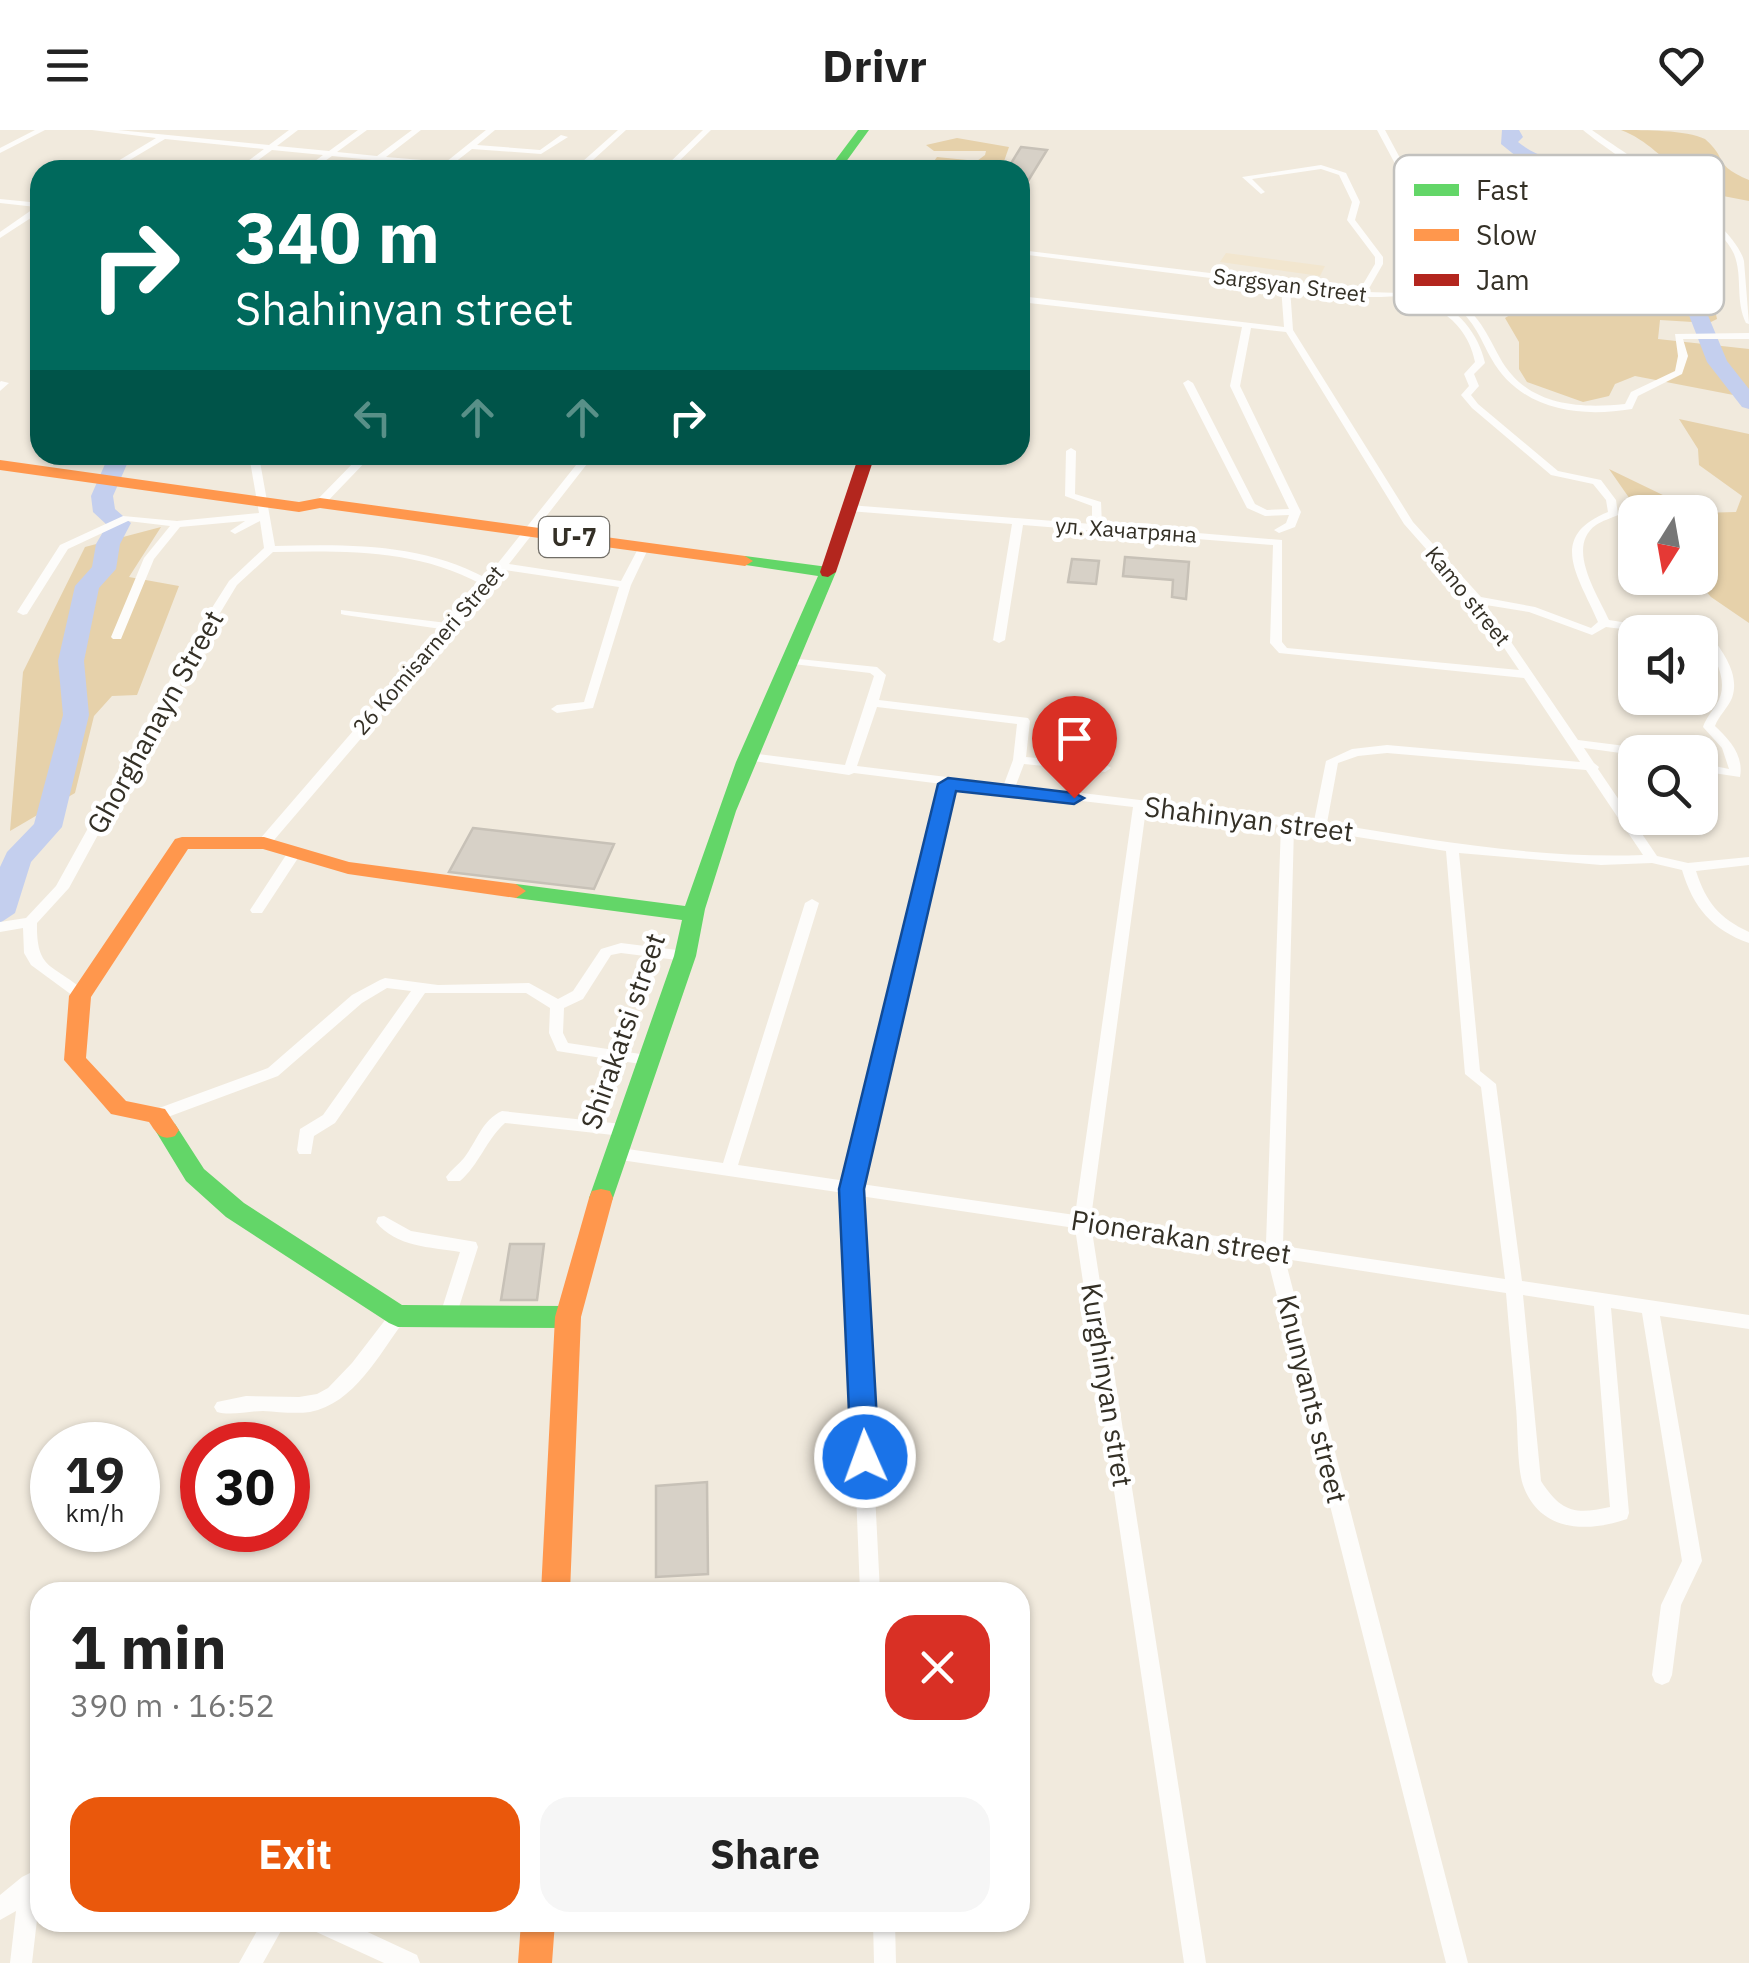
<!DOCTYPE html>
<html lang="en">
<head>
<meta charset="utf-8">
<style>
	body { margin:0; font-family:"IBM Plex Sans","Noto Sans Armenian",sans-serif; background:#f6f6f6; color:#222; height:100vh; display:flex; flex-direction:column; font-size:38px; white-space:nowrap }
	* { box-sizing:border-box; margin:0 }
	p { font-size:32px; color:#767676 }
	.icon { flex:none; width:55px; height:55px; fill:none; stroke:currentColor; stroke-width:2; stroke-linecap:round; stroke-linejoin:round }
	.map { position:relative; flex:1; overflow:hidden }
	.sheet { position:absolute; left:30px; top:1452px; width:1000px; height:350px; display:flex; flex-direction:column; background:#fff; border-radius:30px; box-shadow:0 2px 8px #0004 }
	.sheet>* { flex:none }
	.banner { position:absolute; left:30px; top:30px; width:1000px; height:305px; border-radius:30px; box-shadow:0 2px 8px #0004; background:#00695c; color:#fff; overflow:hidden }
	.needle { width:65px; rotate:191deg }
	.tools { position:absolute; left:1618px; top:365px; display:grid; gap:20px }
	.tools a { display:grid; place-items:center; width:100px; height:100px; border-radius:20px; background:#fff; box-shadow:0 2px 8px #0004; font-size:50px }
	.speed { position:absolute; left:30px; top:1292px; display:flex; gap:20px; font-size:50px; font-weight:700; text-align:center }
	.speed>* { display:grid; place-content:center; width:130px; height:130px; border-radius:50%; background:#fff; box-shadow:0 2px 8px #0004; line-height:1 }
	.speed small { font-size:25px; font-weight:400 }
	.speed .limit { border:15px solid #d22; background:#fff; color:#111 }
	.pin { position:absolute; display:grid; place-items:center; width:85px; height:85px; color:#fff; margin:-102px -42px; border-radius:50% 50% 50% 0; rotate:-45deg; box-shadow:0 0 10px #0007 }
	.pin .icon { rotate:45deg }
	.me { position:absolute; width:110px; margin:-55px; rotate:358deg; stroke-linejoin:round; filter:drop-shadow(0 0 8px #0008) }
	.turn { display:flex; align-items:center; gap:35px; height:210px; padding:0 40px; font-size:45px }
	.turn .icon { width:130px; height:130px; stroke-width:2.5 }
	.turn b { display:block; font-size:70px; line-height:85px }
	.lanes { display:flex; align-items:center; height:95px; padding:0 40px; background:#0003; justify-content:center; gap:50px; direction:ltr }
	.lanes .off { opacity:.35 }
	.round { display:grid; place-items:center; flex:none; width:105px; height:105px; border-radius:30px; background:#f6f6f6 }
	.summary { display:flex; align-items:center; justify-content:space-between; height:170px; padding:0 40px }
	h1 { font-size:60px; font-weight:700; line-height:75px }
	.action { display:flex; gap:20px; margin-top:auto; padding:20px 40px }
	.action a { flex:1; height:115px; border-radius:30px; background:#ea580c; color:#fff; font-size:40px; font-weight:700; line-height:115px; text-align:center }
	.action a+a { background:#f6f6f6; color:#222 }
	header { display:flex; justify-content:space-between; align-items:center; height:130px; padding:0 40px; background:#fff; font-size:45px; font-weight:700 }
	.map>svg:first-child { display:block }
	.built { fill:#f2e6cf }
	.green { fill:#e6d1aa }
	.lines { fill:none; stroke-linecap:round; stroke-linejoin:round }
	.river { fill:#c4cfee; fill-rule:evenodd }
	.building { fill:#d7d1c7; stroke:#c7c1b7; stroke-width:2.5 }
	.street { fill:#fdfcfa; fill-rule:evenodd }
	.fast { fill:#63d668; fill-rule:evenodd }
	.slow { fill:#ff974d; fill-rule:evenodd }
	.jam { fill:#b3261e; fill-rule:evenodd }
	.route { fill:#1a73e8; stroke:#114b97; stroke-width:2.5 }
	.labels { text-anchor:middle; stroke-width:9; stroke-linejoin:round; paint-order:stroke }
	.far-street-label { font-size:22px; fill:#343026; stroke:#fff }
	.shield { fill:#fff; stroke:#716e67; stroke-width:2.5 }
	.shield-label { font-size:25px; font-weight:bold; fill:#343026 }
	.street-label { font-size:28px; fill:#343026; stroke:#fff }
	.key { fill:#fff; stroke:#c2c1be; stroke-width:2.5 }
	.key-label { font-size:28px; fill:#343026 }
</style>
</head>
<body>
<header><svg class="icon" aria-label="menu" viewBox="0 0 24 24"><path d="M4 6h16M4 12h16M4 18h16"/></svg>Drivr<svg class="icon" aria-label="heart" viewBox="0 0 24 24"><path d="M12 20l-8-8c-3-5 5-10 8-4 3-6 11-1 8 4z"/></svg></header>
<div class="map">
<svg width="1749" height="1833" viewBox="0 0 1749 1833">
	<rect width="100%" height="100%" fill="#f1eadd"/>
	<path class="built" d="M1226 123 1325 136 1320 146 1220 132Z"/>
	<path class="green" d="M1621 0C1645 0 1686 0 1705 9 1729 30 1712 34 1749 50V71L1692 60 1687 45C1662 30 1648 10 1621 0Z
		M957 8 1009 17 1001 40H950V36L932 34 937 27 977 31 985 25 986 21H934L926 15Z
		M1614 138 1677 140 1710 157 1717 189 1709 193 1660 190 1658 209 1749 219V268L1635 246 1615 254 1609 266 1583 272 1527 252 1519 239V212L1505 188 1534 170Z
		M1679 289 1749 304V493L1711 467 1694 448H1700V383L1736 382 1742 366 1699 335 1698 319Z
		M1609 339 1698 382H1639Z
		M161 397 129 447 179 456 137 565 112 566 94 586 75 663 10 701 23 542 85 417Z"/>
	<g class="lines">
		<path class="river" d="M1502 0H1519L1523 7 1518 12C1552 39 1585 28 1613 57L1610 88C1622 97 1630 122 1640 136L1638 140 1697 159 1727 231 1749 259V279L1742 277 1707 232 1682 167 1635 155 1622 146V136L1592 90 1598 62 1586 49 1528 36 1501 14Z
			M109 325H131L113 366 115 379 131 393 120 414 116 439 99 458 84 531 89 585 62 697 31 732 15 783 0 793V737L7 722 34 694 63 585 58 531 75 456 92 437 96 414 107 395 93 382 91 366Z"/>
	</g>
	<path class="building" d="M1021 17 1047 20 1020 64V40H1007Z
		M1125 427 1189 432 1186 469 1172 467 1173 450 1123 446Z
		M1072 429 1099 431 1096 454 1068 452Z
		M473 698 614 714 594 759 449 742Z
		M510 1114H544L537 1170H501Z
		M707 1352 708 1444 656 1447V1356Z"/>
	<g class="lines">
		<path class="street" d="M35 0H45L0 23V18Z
			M92 0H118L269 15 289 0H298L277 16 329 21 358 0H367L337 22 377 26 412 0H421L386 27 446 32 486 0H495L477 15 540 20 561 5 568 7 541 24 472 19 454 33 503 40 449 37 445 39 442 37 332 26 312 40H303L323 25 272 20 245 40H236L264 19 165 9 113 40 54 35 57 31 113 34 156 8Z
			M618 0H626L582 40H573Z
			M703 0H711L670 40H662Z
			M1377 0H1385L1424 73 1427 91 1455 113 1444 165C1475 176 1485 200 1500 228 1526 275 1576 279 1625 274L1631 262 1675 241 1678 226 1675 204 1749 203V209H1683L1688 226 1682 244 1638 266 1632 279C1578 288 1520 280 1491 228 1480 208 1472 185 1450 174 1425 161 1393 168 1366 167 1341 165 1315 161 1290 158L1293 200 1413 392 1481 467 1535 477 1591 498 1598 492C1579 447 1546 407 1608 382L1606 370 1593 354 1551 345 1472 278 1461 265 1469 256 1464 244 1475 232C1470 206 1453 185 1428 175V171C1457 175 1479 205 1485 233L1474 244 1479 256 1471 265 1478 274 1558 341 1601 350 1616 370 1618 385C1611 388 1602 391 1596 395 1565 417 1598 465 1609 490L1667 499 1672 502H1646L1606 497 1592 505 1529 482 1486 475 1578 610 1641 618 1647 622H1635V625L1584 618 1594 633 1599 637 1598 639 1657 726 1688 733 1749 727V735L1696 741C1706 772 1719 788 1749 802V813C1712 800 1693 777 1682 740L1652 733 1601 735 1459 723 1480 941 1496 954 1522 1151 1749 1185V1199L1660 1186 1702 1431 1681 1475 1672 1545 1669 1552 1662 1555 1655 1552 1652 1545 1661 1475 1682 1431 1642 1183 1611 1178 1629 1383 1627 1389C1587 1403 1540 1402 1523 1355 1517 1336 1518 1299 1516 1278 1513 1239 1509 1201 1506 1163L1285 1129 1468 1833H1446L1267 1127 1092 1101 1206 1833H1184L1075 1098 860 1066 880 1462H860L844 1063 614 1029 608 1027 606 1023 608 1019 614 1017 723 1033 805 773 812 769 819 773 738 1035 846 1051 942 654 854 643 849 645 746 630 744 627 750 623 845 635 874 546 870 543 793 534 789 532V528L877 537 886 545 879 570 1028 588 1030 591 1026 627 1105 634 1111 638 1105 642 1024 634 1016 655 1314 691 1326 631 1352 619 1387 615 1580 632 1524 548 1279 523 1270 513 1273 415 1023 395 1005 510 999 513 993 510 1012 394 849 381 844 378 849 375 1092 394V376L1065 366 1066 321 1071 318 1076 321 1075 364 1101 372 1102 395 1282 410V512L1287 518 1519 540 1473 472 1404 394 1286 202 1251 198 1240 256 1301 382 1295 397 1279 403 1274 400 1286 393 1289 385 1265 386 1247 378 1183 253 1188 250 1193 253 1255 374 1267 380 1289 379 1230 256 1242 197 1020 172V166L1284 197 1281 157 1020 124V120L1359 161 1375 134V127L1347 90 1352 72 1339 45 1321 39 1252 49 1265 62 1261 64 1242 47 1321 35 1346 43 1360 72 1355 90 1383 127V134L1367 162 1435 164 1447 114 1419 92 1416 73ZM877 577 1017 594 1013 630 1004 654 857 636ZM1387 623 1586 640 1643 725C1537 729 1431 710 1327 693L1338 633 1358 626ZM954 656 1002 661 1008 665 1013 663 1133 677 1075 1085 861 1054ZM1146 679 1281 695 1266 1113 1091 1088ZM1294 697 1446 721 1465 944 1481 957 1505 1149 1283 1116ZM1523 1165 1594 1176 1610 1377C1575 1385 1561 1382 1541 1351Z
			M1583 0H1592C1628 26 1734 90 1744 131L1749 194 1746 193C1735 171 1743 146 1734 124 1720 88 1616 28 1583 0Z
			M0 69 40 73V82L0 108V102L36 77 0 73Z
			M1 251 9 253 0 261V252Z
			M188 325 259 326 275 416C347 414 421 413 486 448L584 325H594L509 434 621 451 640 415 649 417 631 455 593 578 557 583 551 579 557 575 584 572 619 457 505 440 269 716H259L257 713 259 710 441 499 345 485 341 484V480L447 493 481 454C416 419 345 421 273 422L237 455 208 503 69 758 37 793C36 843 55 833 85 862L87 866 85 870 80 871 31 835 24 823 23 798 0 802V792L26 788 56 756 196 503 229 451 264 418 260 391 235 404 230 401 245 391 180 397 154 429 121 509H113L111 507 144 428 170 396 128 391 68 419 27 484 23 485 17 482 60 415 123 386 177 391 259 383 250 331 193 328Z
			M361 325H372L324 375H316V371Z
			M1700 505 1712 507C1724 524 1740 545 1732 568 1728 578 1719 585 1715 596 1730 610 1744 626 1740 647L1700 641V633L1729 639 1722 618 1703 597C1706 588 1711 583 1716 575 1730 554 1717 530 1704 512L1700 511Z
			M293 721 300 725 262 783H252L250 780 252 777 288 722Z
			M621 813 685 821 692 826 685 831 621 823 611 825 583 869 564 878 563 903 568 913 647 925 652 926 655 930 652 934 647 935 557 921 549 903 550 878 526 863H425L335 993 314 1006 311 1024H299L297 1020 300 999 323 985 411 861 387 858 362 873 278 946 157 991 151 989 149 985 151 981 268 938 352 865 380 850 385 848 438 855 529 853 558 869 573 861 601 819Z
			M502 981 622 994 628 996 630 1000 628 1004 622 1006 505 993C486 1010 479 1035 460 1051H448L446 1047C451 1040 458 1035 464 1028 477 1011 482 990 502 981Z
			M384 1086 411 1101 476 1112 478 1117 454 1193 448 1195 442 1193 439 1188 460 1122C430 1117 396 1117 376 1092L378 1087Z
			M398 1179 404 1181 407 1186 404 1191C380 1223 354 1274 310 1282 295 1284 279 1282 263 1281 248 1281 231 1286 217 1282L214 1277 217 1272 246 1266 299 1267 317 1264 328 1258 352 1233 392 1181Z
			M40 1738V1764L32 1833H10L16 1781 0 1790V1765L22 1747Z
			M262 1792H286L263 1833H239Z
			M309 1792H346L417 1825 420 1833H384L312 1800Z
			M873 1792H895L896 1833H874Z"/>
		<path class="fast" d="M858 0H869L840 40H828Z
			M745 426 828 437 836 442 736 681 705 779 696 826 613 1068 610 1075H592L589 1068 674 826 682 790 516 768 506 761 516 754 685 776 736 632 818 446 739 434 737 431Z
			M167 991 175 994 204 1039 244 1073 402 1175 568 1176 577 1180 581 1187 577 1194 568 1198 398 1197 389 1193 226 1087 186 1051 155 1000 159 994Z"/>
		<path class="slow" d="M0 330 299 372 320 368 745 426 753 431 745 436 320 378 299 382 0 340Z
			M182 707H264L349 732 516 754 526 761 516 768 348 744 263 719H188L91 867 86 928 126 971 165 979 179 1000 175 1006C161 1011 157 1004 149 992L111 984 64 930 69 866 175 709Z
			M601 1059 610 1061 613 1068 581 1187 570 1462H541L555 1187 589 1068 592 1061Z
			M521 1792H555L552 1833H518Z"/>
		<path class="jam" d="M859 325H875L836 442 828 447 822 446 820 442Z"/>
	</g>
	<path class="route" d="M948 648 1074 663 1084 668 1074 674 956 661 864 1059 879 1327 875 1335 865 1339 855 1335 851 1327 839 1059 938 654Z"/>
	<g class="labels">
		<g class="far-street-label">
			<text transform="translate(1290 155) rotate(7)" y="8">Sargsyan Street</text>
			<text transform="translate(1126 400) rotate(4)" y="8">ул. Хачатряна</text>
			<text transform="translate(1468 466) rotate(51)" y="8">Kamo street</text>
			<text transform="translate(428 520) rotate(-49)" y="8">26 Komisarneri Street</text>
		</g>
		<rect class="shield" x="539" y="387" width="70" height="40" rx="8"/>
		<g class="shield-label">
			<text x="574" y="416">Մ-7</text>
		</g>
		<g class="street-label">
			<text transform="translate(155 592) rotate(-61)" y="10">Ghorghanayn Street</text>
			<text transform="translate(1249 689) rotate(7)" y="10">Shahinyan street</text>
			<text transform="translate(623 901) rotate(-71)" y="10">Shirakatsi street</text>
			<text transform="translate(1181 1107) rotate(9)" y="10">Pionerakan street</text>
			<text transform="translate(1107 1255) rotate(81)" y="10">Kurghinyan stret</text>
			<text transform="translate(1312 1269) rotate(76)" y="10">Knunyants street</text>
		</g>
	</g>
	<rect x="1394" y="25" width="330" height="160" rx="15" class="key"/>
	<rect x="1414" y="54" width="45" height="12" fill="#63d668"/>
	<rect x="1414" y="99" width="45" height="12" fill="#ff974d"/>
	<rect x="1414" y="144" width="45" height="12" fill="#b3261e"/>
	<g class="key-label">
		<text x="1476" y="70">Fast</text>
		<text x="1476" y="115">Slow</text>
		<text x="1476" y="160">Jam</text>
	</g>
</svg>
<div class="tools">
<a><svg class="needle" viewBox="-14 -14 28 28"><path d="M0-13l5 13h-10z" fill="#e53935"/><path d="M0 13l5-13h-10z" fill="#767676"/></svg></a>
<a><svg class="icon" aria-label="sound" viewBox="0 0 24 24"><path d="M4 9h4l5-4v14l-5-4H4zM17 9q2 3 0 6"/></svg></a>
<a><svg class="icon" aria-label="search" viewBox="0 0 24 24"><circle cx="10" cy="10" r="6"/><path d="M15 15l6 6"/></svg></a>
</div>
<div class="speed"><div>19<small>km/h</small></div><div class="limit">30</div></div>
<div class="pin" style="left:1074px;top:668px;background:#d93025"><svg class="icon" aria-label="arrive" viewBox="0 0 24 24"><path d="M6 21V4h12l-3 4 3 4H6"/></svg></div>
<svg class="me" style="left:865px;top:1327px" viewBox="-20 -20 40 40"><circle r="17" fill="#1a73e8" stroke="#fff" stroke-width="3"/><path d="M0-11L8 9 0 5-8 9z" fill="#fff"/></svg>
<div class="banner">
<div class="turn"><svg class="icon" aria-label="right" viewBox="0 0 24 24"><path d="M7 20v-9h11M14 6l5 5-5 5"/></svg><div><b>340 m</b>Shahinyan street</div></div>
<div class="lanes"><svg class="icon off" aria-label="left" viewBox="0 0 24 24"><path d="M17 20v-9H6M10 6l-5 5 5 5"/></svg><svg class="icon off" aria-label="ahead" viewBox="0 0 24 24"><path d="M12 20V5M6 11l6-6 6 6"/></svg><svg class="icon off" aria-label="ahead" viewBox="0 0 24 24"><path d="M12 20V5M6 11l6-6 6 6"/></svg><svg class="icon" aria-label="right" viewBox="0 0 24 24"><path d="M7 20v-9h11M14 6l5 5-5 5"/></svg></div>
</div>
<section class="sheet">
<div class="summary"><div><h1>1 min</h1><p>390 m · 16:52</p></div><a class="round" style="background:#d93025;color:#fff"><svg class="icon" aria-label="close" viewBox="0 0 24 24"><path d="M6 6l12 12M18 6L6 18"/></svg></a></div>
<div class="action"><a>Exit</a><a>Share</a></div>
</section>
</div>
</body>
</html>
